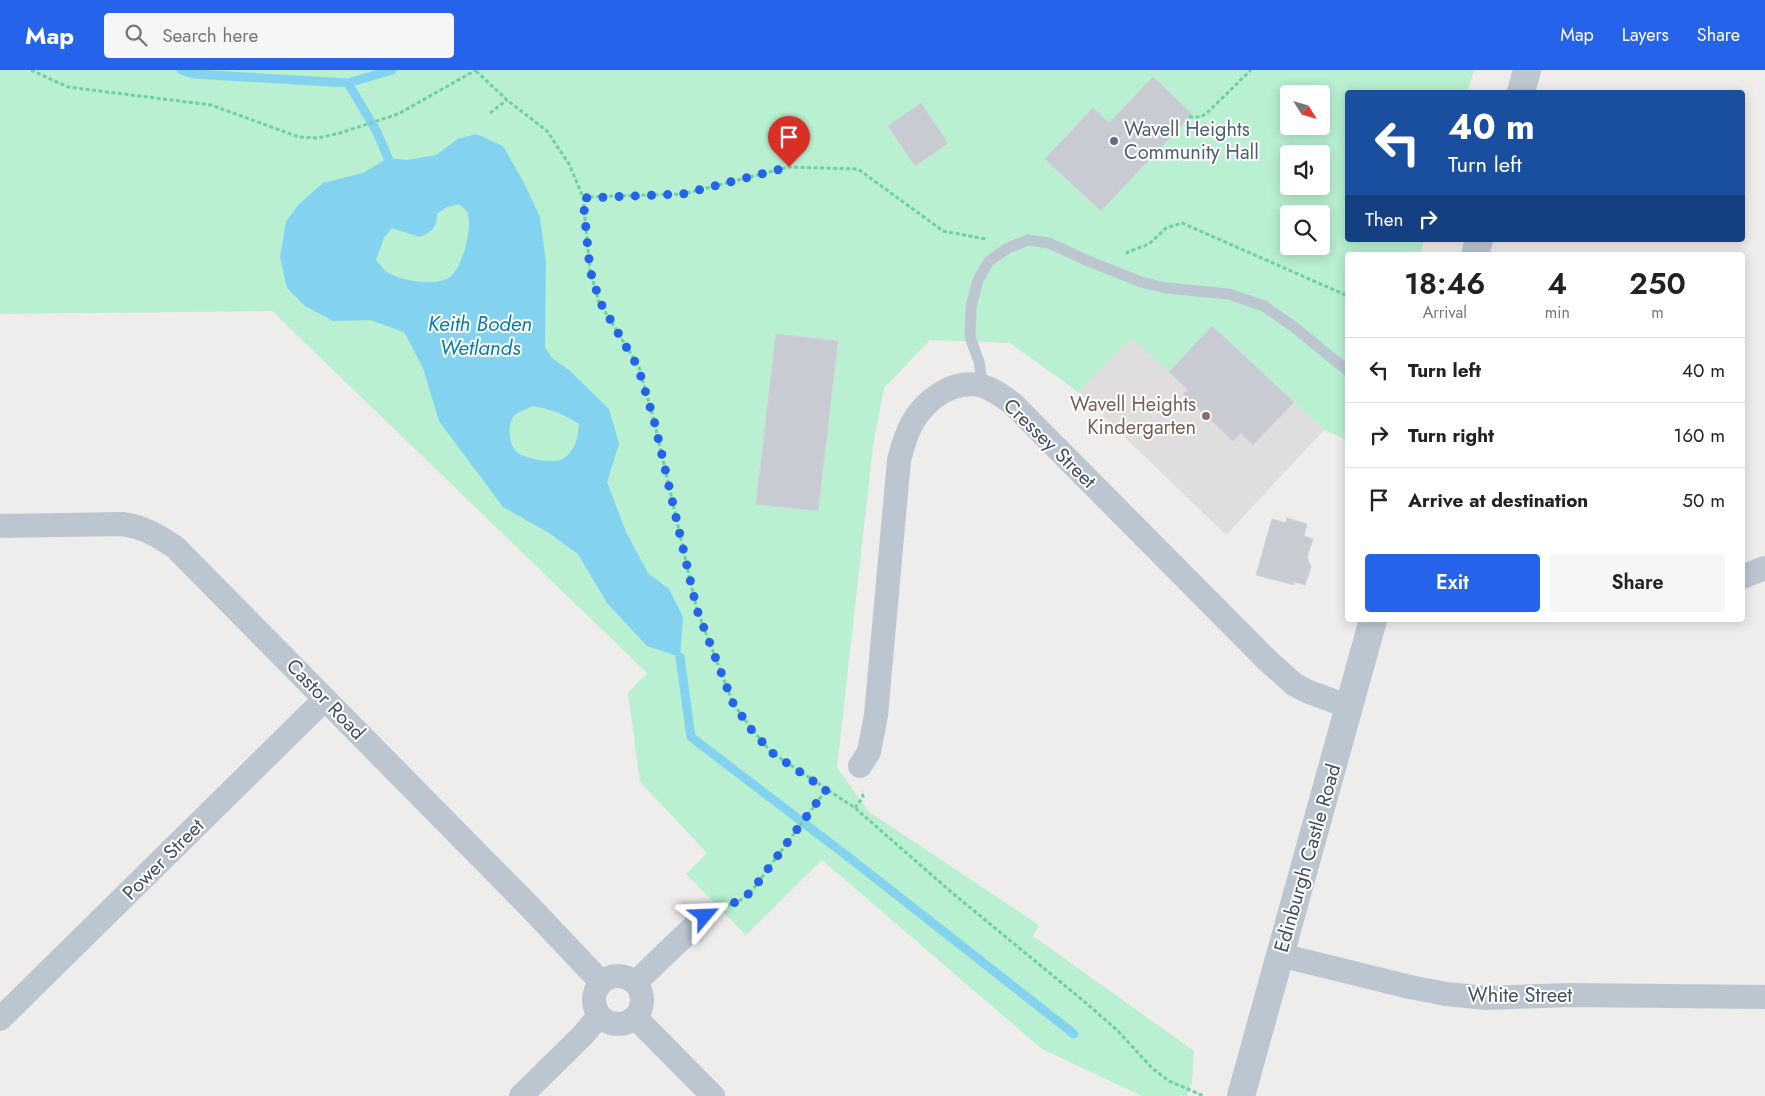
<!DOCTYPE html>
<html lang="en">
<head>
<meta charset="utf-8">
<style>
	body { margin:0; font-family:Jost,sans-serif; background:#f6f6f6; color:#222; height:100vh; display:flex; flex-direction:column; font-size:19px; white-space:nowrap }
	* { box-sizing:border-box; margin:0 }
	p { font-size:16px; color:#767676 }
	.icon { flex:none; width:28px; height:28px; fill:none; stroke:currentColor; stroke-width:2; stroke-linecap:round; stroke-linejoin:round }
	.map { position:relative; flex:1; overflow:hidden }
	.drawer { position:absolute; left:1345px; top:182px; width:400px; height:370px; display:flex; flex-direction:column; background:#fff; border-radius:5px; box-shadow:0 2px 12px #0003 }
	.drawer>* { flex:none }
	.hud { position:absolute; left:1345px; top:20px; width:400px; height:152px; border-radius:5px; box-shadow:0 2px 12px #0003; background:#1a4fa0; color:#fff; overflow:hidden }
	.needle { width:32px; rotate:127deg }
	.fabs { position:absolute; left:1280px; top:15px; display:grid; gap:10px }
	.fabs a { display:grid; place-items:center; width:50px; height:50px; border-radius:5px; background:#fff; box-shadow:0 2px 12px #0003; font-size:25px }
	.pin { position:absolute; display:grid; place-items:center; width:42px; height:42px; color:#fff; margin:-51px -21px; border-radius:50% 50% 50% 0; rotate:-45deg; box-shadow:0 0 5px #0007 }
	.pin .icon { rotate:45deg }
	.me { position:absolute; width:55px; margin:-28px; rotate:64deg; stroke-linejoin:round; filter:drop-shadow(0 0 4px #0008) }
	.turn { display:flex; align-items:center; gap:18px; height:105px; padding:0 20px; font-size:22px }
	.turn .icon { width:65px; height:65px; stroke-width:2.5 }
	.turn b { display:block; font-size:35px; line-height:42px }
	.then { display:flex; align-items:center; height:48px; padding:0 20px; background:#0003; gap:10px; font-size:19px }
	.eta { display:flex; justify-content:space-evenly; align-items:center; height:85px; text-align:center }
	.eta b { font-size:30px; font-weight:600; line-height:35px }
	.button { display:flex; gap:10px; margin-top:auto; padding:10px 20px }
	.button a { flex:1; height:58px; border-radius:5px; background:#2563eb; color:#fff; font-size:20px; font-weight:600; line-height:58px; text-align:center }
	.button a+a { background:#f6f6f6; color:#222 }
	ul { padding:0; list-style:none }
	li { display:flex; align-items:center; gap:15px; height:65px; padding:0 20px; border-top:1px solid #e0e0e0 }
	li div { flex:1 }
	li b { display:block; font-size:19px }
	li em { font-style:normal }
	header { display:flex; align-items:center; gap:30px; box-sizing:border-box; height:70px; padding:0 25px; background:#2563eb; color:#fff }
	header strong { font-size:24px }
	nav { display:flex; gap:28px; margin-inline-start:auto; font-size:18px }
	.search { width:350px; height:45px; background:#f6f6f6; display:flex; align-items:center; gap:12px; box-sizing:border-box; padding:0 18px; border-radius:5px; color:#767676; font-size:19px }
	.map>svg:first-child { display:block }
	.education { fill:#e0ddde }
	.green { fill:#b8f0d1; fill-rule:evenodd }
	.water { fill:#83d2ef; fill-rule:evenodd }
	.lines { fill:none; stroke-linecap:round; stroke-linejoin:round }
	.stream { stroke:#83d2ef; stroke-width:9 }
	.building { fill:#c9cbd2; stroke:#d0d2d9 }
	.path { stroke:#6fcfa5; stroke-width:3; stroke-dasharray:4 2.5; stroke-linecap:butt }
	.service { stroke:#bcc6d0; stroke-width:11 }
	.minor { stroke:#bcc6d0; stroke-width:24 }
	.tertiary { stroke:#bcc6d0; stroke-width:28 }
	.route { stroke:#2563eb; stroke-width:9; stroke-dasharray:0 16.2 }
	.service-dot { fill:#5c6f8a; stroke:#fff; stroke-width:2 }
	.education-dot { fill:#8d6e63; stroke:#fff; stroke-width:2 }
	.labels { text-anchor:middle; stroke-width:4; stroke-linejoin:round; paint-order:stroke }
	.service-label { font-size:20px; fill:#4e5e75; stroke:#fff; text-anchor:start }
	.education-label { font-size:20px; fill:#785e54; stroke:#fff; text-anchor:end }
	.street-label { font-size:20px; fill:#444e5a; stroke:#fff }
	.water-label { font-size:21px; font-style:italic; fill:#067eab; stroke:#fff }
</style>
</head>
<body>
<header>
<strong>Map</strong>
<div class="search"><svg class="icon" aria-label="search" viewBox="0 0 24 24"><circle cx="10" cy="10" r="6"/><path d="M15 15l6 6"/></svg>Search here</div>
<nav><a>Map</a><a>Layers</a><a>Share</a></nav>
</header>
<div class="map">
<svg width="1765" height="1026" viewBox="0 0 1765 1026">
	<rect width="100%" height="100%" fill="#efecec"/>
	<path class="education" d="M1212 256 1324 360 1226 465 1078 322 1132 268Z"/>
	<path class="green" d="M0 0H1474L1467 22H1348V170H1424L1420 185H1348L1347 370 1324 360 1212 256 1169 302 1132 268 1078 322 1010 273 930 270 884 318 873 376 837 698 869 742 1039 855 1033 866 1194 981 1192 1012 1187 1026H1142L1042 979 822 790 746 865 686 804 707 783 640 712 628 623 647 603 272 241 0 244ZM1289 24H1321V56H1289ZM1289 84H1321V116H1289ZM1289 144H1321V176H1289Z"/>
	<path class="water" d="M476 64 503 76 523 111 540 147 546 193 545 277 551 287 569 300 609 339 619 374 607 412 626 462 648 503 669 519 683 547 680 587 647 576 607 533 578 484 549 463 503 437 439 351 423 298 404 262 370 250 333 251 305 236 287 218 280 187 286 152 299 134 323 113 363 103 388 88 408 90 436 85 458 69ZM459 134C461 136 466 139 467 142 474 155 462 199 450 207 436 217 400 211 387 202 383 199 380 194 376 190L384 168 392 158 420 167C432 161 437 158 437 144L445 138ZM533 336C551 339 564 344 579 354 578 363 577 373 572 380 570 384 564 389 560 390 551 393 526 389 518 383 509 376 507 357 513 347 517 342 527 339 533 336Z"/>
	<g class="lines">
		<path class="stream" d="M181 0 194 4 348 13 392 0
			M348 13 377 62 388 88
			M680 587 691 667 851 789 1074 964"/>
	</g>
	<path class="building" d="M1153 7 1192 44 1101 141 1045 89 1093 38 1109 53Z
		M921 33 948 73 915 96 888 56Z
		M1212 256 1294 332 1253 375 1241 363 1233 371 1183 324 1188 320 1169 302Z
		M776 264 838 271 818 441 756 434Z
		M1287 448 1307 454 1304 466 1313 469 1307 487 1311 497 1305 515 1295 512 1294 515 1256 505 1272 449 1286 453Z"/>
	<g class="lines">
		<path class="path" d="M31 0 68 17 211 35 299 67 318 68 340 63 398 44 476 0
			M476 1 507 30 547 61 569 94 583 127 590 200 599 232 639 297 654 350 697 540 733 633 750 657 771 682 855 738 950 821 1086 933 1117 960 1152 998 1169 1011 1204 1026
			M490 43 507 30
			M1189 47H1201L1209 41 1251 0
			M583 127 683 124 789 97 858 99 943 161 986 169
			M1126 184 1128 182 1149 174 1166 158 1182 153 1348 226
			M855 738 863 727 862 721
			M727 836 739 831 751 822 826 720"/>
		<path class="service" d="M983 317 979 292 970 267 971 237 978 210 989 191 1008 178 1028 170 1049 173 1086 190 1141 212 1166 218 1229 224 1264 236 1294 257 1348 301"/>
		<path class="minor" d="M0 456 122 454C144 457 159 466 176 478L530 837 601 912
			M1742 507 1765 498
			M860 696 869 682 876 645 899 390C902 378 906 365 912 353 926 329 954 308 983 316 994 320 1004 327 1013 334L1268 591 1295 615 1309 622 1350 637
			M1280 885 1410 917 1446 924 1486 928 1569 925 1765 927
			M594 930a24 24 0 1 1 48 0a24 24 0 1 1-48 0Z
			M635 913 705 846
			M635 947 713 1026
			M0 949 325 629
			M521 1026 583 965 599 946"/>
		<path class="tertiary" d="M1521 22 1527 0
			M1475 185 1479 170
			M1241 1026 1373 550"/>
	</g>
	<g class="lines">
		<path class="route" d="M705 846 738 831 751 822 826 720 771 682 750 658 733 633 697 540 654 350 638 297 600 232 590 200 583 128 683 124 789 97"/>
	</g>
	<circle class="service-dot" cx="1114" cy="71" r="5"/>
	<circle class="education-dot" cx="1206" cy="346" r="5"/>
	<g class="labels">
		<g class="service-label">
			<text x="1124" y="66">Wavell Heights<tspan x="1124" dy="23">Community Hall</tspan></text>
		</g>
		<g class="education-label">
			<text x="1196" y="341">Wavell Heights<tspan x="1196" dy="23">Kindergarten</tspan></text>
		</g>
		<g class="street-label">
			<text transform="translate(1050 373) rotate(44)" y="7">Cressey Street</text>
			<text transform="translate(326 629) rotate(46)" y="7">Castor Road</text>
			<text transform="translate(1307 788) rotate(-74)" y="7">Edinburgh Castle Road</text>
			<text transform="translate(163 789) rotate(-45)" y="7">Power Street</text>
			<text x="1520" y="932">White Street</text>
		</g>
		<g class="water-label">
			<text x="480" y="261">Keith Boden<tspan x="480" dy="24">Wetlands</tspan></text>
		</g>
	</g>
</svg>
<div class="fabs">
<a><svg class="needle" viewBox="-14 -14 28 28"><path d="M0-13l5 13h-10z" fill="#e53935"/><path d="M0 13l5-13h-10z" fill="#767676"/></svg></a>
<a><svg class="icon" aria-label="sound" viewBox="0 0 24 24"><path d="M4 9h4l5-4v14l-5-4H4zM17 9q2 3 0 6"/></svg></a>
<a><svg class="icon" aria-label="search" viewBox="0 0 24 24"><circle cx="10" cy="10" r="6"/><path d="M15 15l6 6"/></svg></a>
</div>
<div class="pin" style="left:789px;top:97px;background:#d93025"><svg class="icon" aria-label="arrive" viewBox="0 0 24 24"><path d="M6 21V4h12l-3 4 3 4H6"/></svg></div>
<svg class="me" style="left:705px;top:846px" viewBox="-20 -20 40 40"><path d="M0-17L14 15 0 8-14 15z" fill="#2563eb" stroke="#fff" stroke-width="4"/></svg>
<div class="hud">
<div class="turn"><svg class="icon" aria-label="left" viewBox="0 0 24 24"><path d="M17 20v-9H6M10 6l-5 5 5 5"/></svg><div><b>40 m</b>Turn left</div></div>
<div class="then">Then<svg class="icon" aria-label="right" viewBox="0 0 24 24"><path d="M7 20v-9h11M14 6l5 5-5 5"/></svg></div>
</div>
<section class="drawer">
<div class="eta">
<div><b>18:46</b><p>Arrival</p></div>
<div><b>4</b><p>min</p></div>
<div><b>250</b><p>m</p></div>
</div>
<ul>
<li><svg class="icon" aria-label="left" viewBox="0 0 24 24"><path d="M17 20v-9H6M10 6l-5 5 5 5"/></svg><div><b>Turn left</b></div><em>40 m</em></li>
<li><svg class="icon" aria-label="right" viewBox="0 0 24 24"><path d="M7 20v-9h11M14 6l5 5-5 5"/></svg><div><b>Turn right</b></div><em>160 m</em></li>
<li><svg class="icon" aria-label="arrive" viewBox="0 0 24 24"><path d="M6 21V4h12l-3 4 3 4H6"/></svg><div><b>Arrive at destination</b></div><em>50 m</em></li>
</ul>
<div class="button"><a>Exit</a><a>Share</a></div>
</section>
</div>
</body>
</html>
